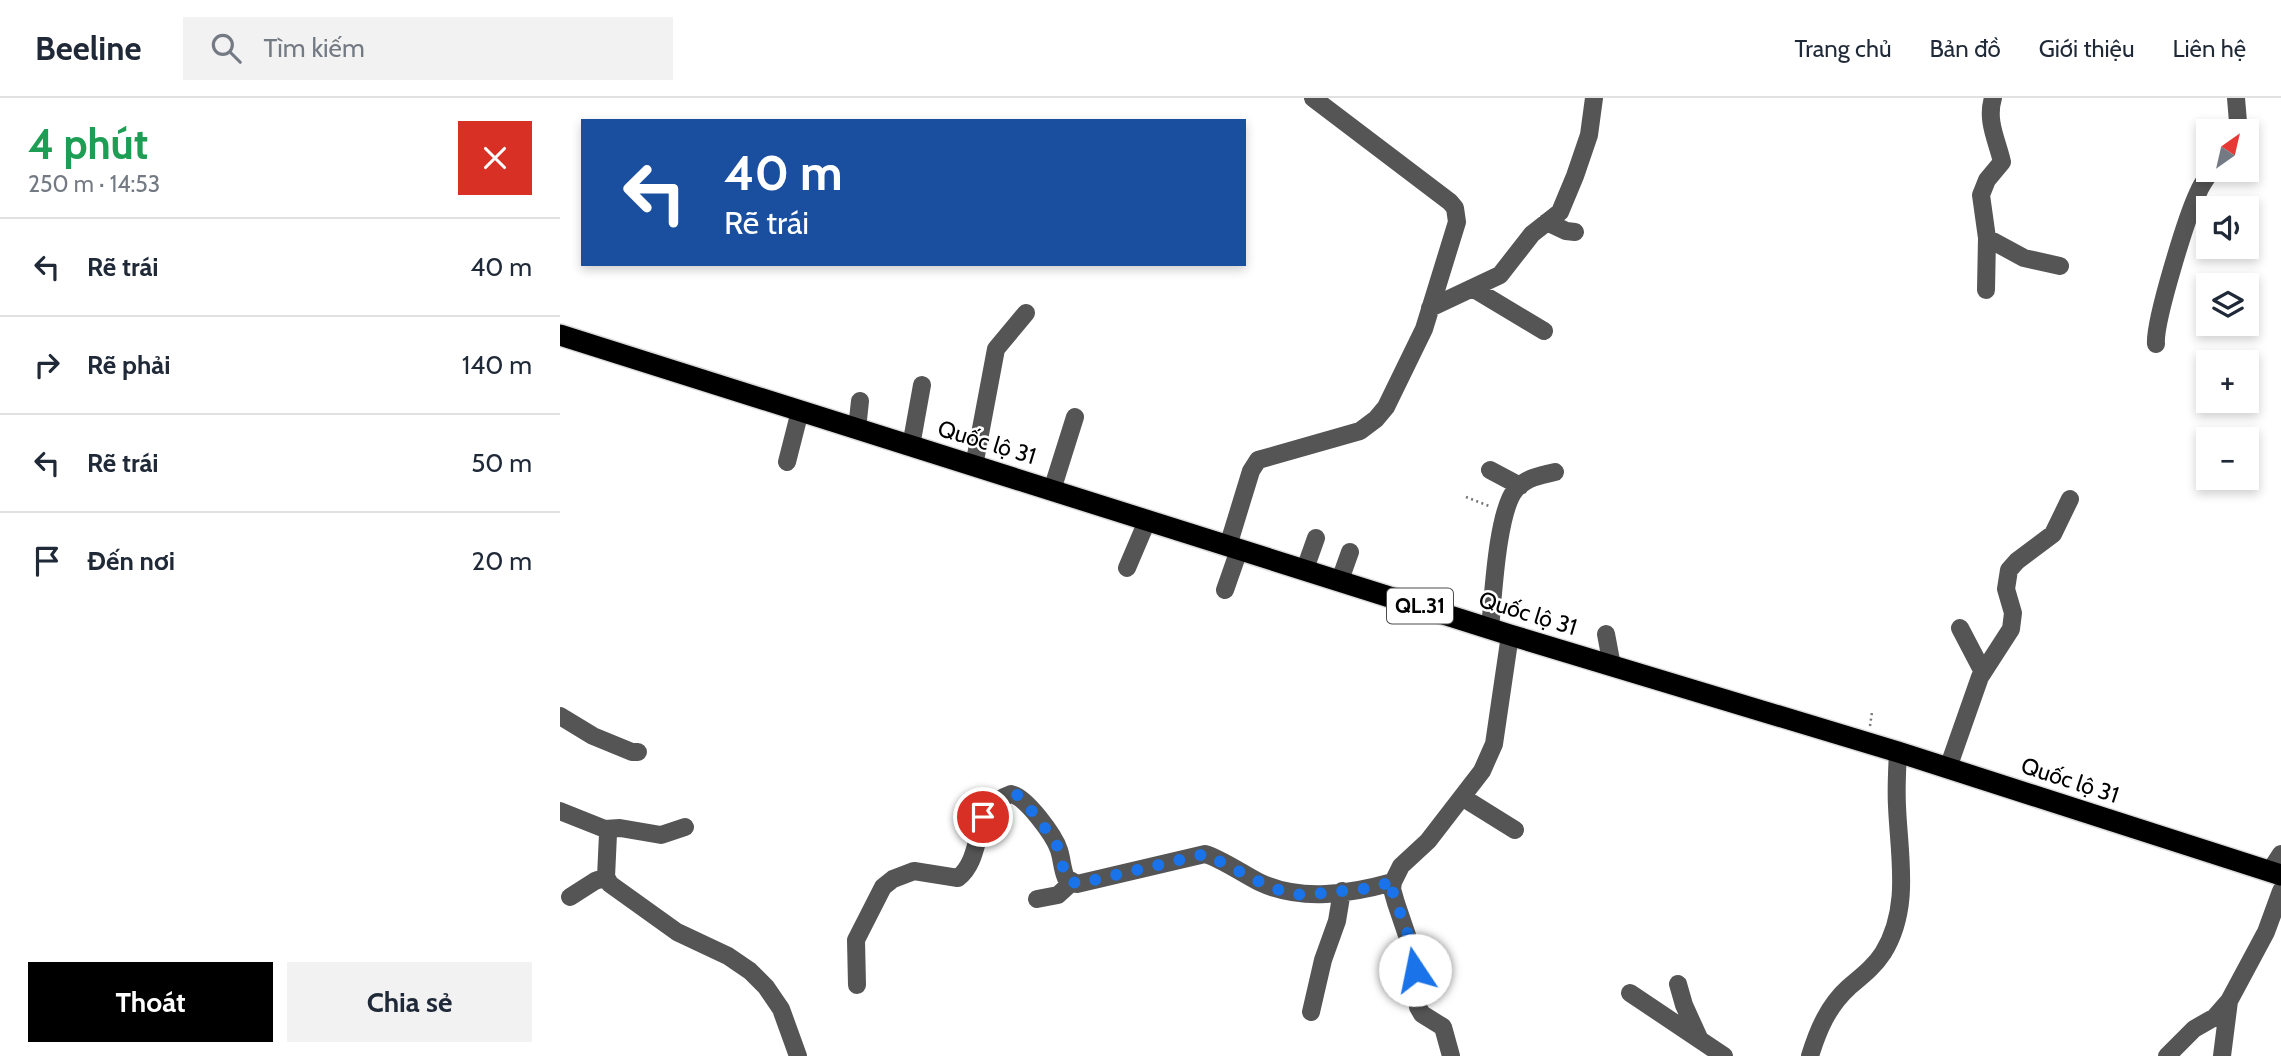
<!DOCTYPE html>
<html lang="vi">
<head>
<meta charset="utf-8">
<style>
	body { margin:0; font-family:Cabin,sans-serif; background:#f2f2f3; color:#1f2937; height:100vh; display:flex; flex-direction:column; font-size:26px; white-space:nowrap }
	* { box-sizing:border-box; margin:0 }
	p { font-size:23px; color:#747a83 }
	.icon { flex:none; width:38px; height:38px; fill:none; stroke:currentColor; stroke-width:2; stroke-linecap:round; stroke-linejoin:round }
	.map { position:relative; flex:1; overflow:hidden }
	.sheet { display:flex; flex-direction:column; background:#fff; width:560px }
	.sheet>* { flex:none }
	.guide { position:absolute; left:21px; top:21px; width:665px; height:147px; border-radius:0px; box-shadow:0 4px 10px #0003; background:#1a4fa0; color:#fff; overflow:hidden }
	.needle { width:46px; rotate:34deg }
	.fabs { position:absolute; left:1636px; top:21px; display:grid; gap:14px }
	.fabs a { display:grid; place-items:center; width:63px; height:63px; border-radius:0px; background:#fff; box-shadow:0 4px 10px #0003; font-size:35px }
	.pin { position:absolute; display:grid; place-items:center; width:60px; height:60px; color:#fff; margin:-30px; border:4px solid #fff; border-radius:50%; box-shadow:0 2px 7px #0007 }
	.me { position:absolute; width:77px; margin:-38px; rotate:349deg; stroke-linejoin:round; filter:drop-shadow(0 0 5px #0008) }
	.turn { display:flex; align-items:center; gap:24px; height:147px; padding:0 28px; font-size:32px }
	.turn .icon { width:91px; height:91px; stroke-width:2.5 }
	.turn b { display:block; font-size:49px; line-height:60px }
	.round { display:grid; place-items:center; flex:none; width:74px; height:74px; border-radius:0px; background:#f2f2f3 }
	.head { display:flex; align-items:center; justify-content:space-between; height:119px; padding:0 28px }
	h1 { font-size:42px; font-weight:700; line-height:52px; color:#1e9e55 }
	.cta { display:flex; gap:14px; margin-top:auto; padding:14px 28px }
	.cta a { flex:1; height:80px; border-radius:0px; background:#000; color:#fff; font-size:28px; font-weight:700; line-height:80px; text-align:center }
	.cta a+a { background:#f2f2f3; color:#1f2937 }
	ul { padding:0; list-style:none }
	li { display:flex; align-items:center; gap:21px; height:98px; padding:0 28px; border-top:2px solid #e0e1e3 }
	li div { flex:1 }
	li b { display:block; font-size:26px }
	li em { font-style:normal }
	header { display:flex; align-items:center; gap:42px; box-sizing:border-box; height:98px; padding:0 35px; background:#fff; border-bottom:2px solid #e0e1e3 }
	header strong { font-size:33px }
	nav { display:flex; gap:38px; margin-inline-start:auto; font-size:24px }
	.search { width:490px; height:63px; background:#f2f2f3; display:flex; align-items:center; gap:18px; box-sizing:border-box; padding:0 24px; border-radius:0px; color:#747a83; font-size:26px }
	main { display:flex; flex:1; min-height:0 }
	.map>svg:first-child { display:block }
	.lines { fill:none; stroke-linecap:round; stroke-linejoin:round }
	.highway-casing { stroke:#dbdbdb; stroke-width:24 }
	.path { stroke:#777; stroke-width:2.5; stroke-dasharray:2 3.5; stroke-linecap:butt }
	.minor { stroke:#555; stroke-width:18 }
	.highway { stroke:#000; stroke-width:21 }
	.route { stroke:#1a73e8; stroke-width:12; stroke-dasharray:0 21.6 }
	.labels { text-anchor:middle; stroke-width:5; stroke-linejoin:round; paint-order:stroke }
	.shield { fill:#fff; stroke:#4c4c4c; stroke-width:2 }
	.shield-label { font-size:21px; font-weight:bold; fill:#000 }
	.street-label { font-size:23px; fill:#000; stroke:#fff }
</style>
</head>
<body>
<header>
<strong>Beeline</strong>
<div class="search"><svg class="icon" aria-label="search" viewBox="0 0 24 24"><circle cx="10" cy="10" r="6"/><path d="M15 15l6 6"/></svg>Tìm kiếm</div>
<nav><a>Trang chủ</a><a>Bản đồ</a><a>Giới thiệu</a><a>Liên hệ</a></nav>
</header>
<main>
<section class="sheet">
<div class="head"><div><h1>4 phút</h1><p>250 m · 14:53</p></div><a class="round" style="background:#d93025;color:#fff"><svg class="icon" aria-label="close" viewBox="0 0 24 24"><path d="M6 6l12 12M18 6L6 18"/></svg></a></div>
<ul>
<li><svg class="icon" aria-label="left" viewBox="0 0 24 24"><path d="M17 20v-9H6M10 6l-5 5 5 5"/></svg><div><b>Rẽ trái</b></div><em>40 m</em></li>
<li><svg class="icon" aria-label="right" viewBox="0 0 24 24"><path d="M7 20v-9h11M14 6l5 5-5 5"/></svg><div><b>Rẽ phải</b></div><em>140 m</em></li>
<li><svg class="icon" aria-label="left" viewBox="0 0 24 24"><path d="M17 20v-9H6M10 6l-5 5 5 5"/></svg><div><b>Rẽ trái</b></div><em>50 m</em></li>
<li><svg class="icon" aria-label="arrive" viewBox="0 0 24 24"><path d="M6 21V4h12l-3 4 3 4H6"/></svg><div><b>Đến nơi</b></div><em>20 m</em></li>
</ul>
<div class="cta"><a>Thoát</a><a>Chia sẻ</a></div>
</section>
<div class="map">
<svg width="1721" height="958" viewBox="0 0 1721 958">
	<rect width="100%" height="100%" fill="#fff"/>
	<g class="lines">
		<defs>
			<path id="highway" d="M0 237 950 537 1338 654 1721 777"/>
		</defs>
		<use href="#highway" class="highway-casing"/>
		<path class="path" d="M906 399 929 408
			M1310 628 1312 614"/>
		<path class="minor" d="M1433 0C1426 23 1437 42 1442 64L1427 82 1421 97 1427 140 1464 160 1500 168
			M1673 33 1678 24 1676 0
			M987 124 1006 133 1015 134
			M914 191 984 233
			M1426 192 1427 140
			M870 210 940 177 972 136 1000 114 1015 78 1029 37 1034 0
			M1596 246C1594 224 1627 118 1638 95 1641 87 1647 79 1652 72
			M297 331 300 303
			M351 348 362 287
			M227 364 240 313
			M414 368 436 251 466 215
			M930 372 960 388
			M492 392 515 319
			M668 448 691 373 698 362 800 333 816 321 826 309 864 231 897 124 895 110 890 104 753 0
			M567 470 587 423
			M745 471 756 440
			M780 482 790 454
			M665 492 679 452
			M1400 530 1423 574
			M930 531C933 501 937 412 956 391 966 380 981 377 995 374
			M1046 536 1052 568
			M0 618 33 638 72 654H78
			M1388 670 1420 579 1451 531 1453 515 1446 491 1449 472 1457 463 1493 436 1510 401
			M902 699 955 732
			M0 713 45 731 48 736 46 779 50 786 117 834 168 858 190 873 206 889 221 911 238 958
			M45 731 60 730 101 737 125 729
			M1710 773 1721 756
			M10 799 35 783 46 779
			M477 801 498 797 511 785
			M1118 886 1124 907 1139 940
			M297 887 296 842 323 789 333 781 354 773 398 780C426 758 409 710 451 696 466 699 494 737 499 752 502 761 502 771 506 780L517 786 645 756C658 759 685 777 699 784 741 804 790 796 833 784
			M1070 895 1164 958
			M751 914 763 862 777 823 782 793
			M891 958 883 929 862 916 858 909 853 855 836 805 832 791 833 784 841 768 868 743 922 673 934 646 950 537
			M1250 958C1258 932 1268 908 1289 889 1302 878 1314 869 1323 855 1351 810 1339 758 1337 708 1336 690 1337 672 1338 654
			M1607 958 1634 931 1655 919 1669 903 1706 834 1721 793
			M1662 958 1669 903"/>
		<use href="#highway" class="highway"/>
	</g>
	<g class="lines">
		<path class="route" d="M423 719 445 698 456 696 464 703 496 744 506 780 517 786 645 756 706 787 727 795 744 797 812 790 834 783 832 792 851 845 855 872"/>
	</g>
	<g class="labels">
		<rect class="shield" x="827" y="490.5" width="66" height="35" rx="5"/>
		<g class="shield-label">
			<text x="860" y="515">QL.31</text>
		</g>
		<g class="street-label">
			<text transform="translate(427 344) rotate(17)" y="8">Quốc lộ 31</text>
			<text transform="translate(968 515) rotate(17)" y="8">Quốc lộ 31</text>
			<text transform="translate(1510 682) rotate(18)" y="8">Quốc lộ 31</text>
		</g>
	</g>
</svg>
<div class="fabs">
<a><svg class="needle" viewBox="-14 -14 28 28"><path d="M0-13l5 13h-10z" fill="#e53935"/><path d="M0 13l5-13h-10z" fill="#747a83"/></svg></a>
<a><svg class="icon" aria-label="sound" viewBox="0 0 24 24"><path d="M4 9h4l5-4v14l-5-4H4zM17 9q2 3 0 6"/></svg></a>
<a><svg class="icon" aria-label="layers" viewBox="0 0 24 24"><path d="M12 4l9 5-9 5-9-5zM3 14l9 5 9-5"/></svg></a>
<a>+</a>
<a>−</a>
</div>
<div class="pin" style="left:423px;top:719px;background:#d93025"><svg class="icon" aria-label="arrive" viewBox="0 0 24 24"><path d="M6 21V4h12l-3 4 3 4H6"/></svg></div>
<svg class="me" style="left:855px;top:872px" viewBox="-20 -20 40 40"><circle r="19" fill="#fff"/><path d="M0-13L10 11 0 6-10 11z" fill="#1a73e8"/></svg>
<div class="guide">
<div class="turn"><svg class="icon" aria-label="left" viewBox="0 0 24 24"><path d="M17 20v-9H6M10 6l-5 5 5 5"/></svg><div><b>40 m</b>Rẽ trái</div></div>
</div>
</div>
</main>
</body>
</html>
